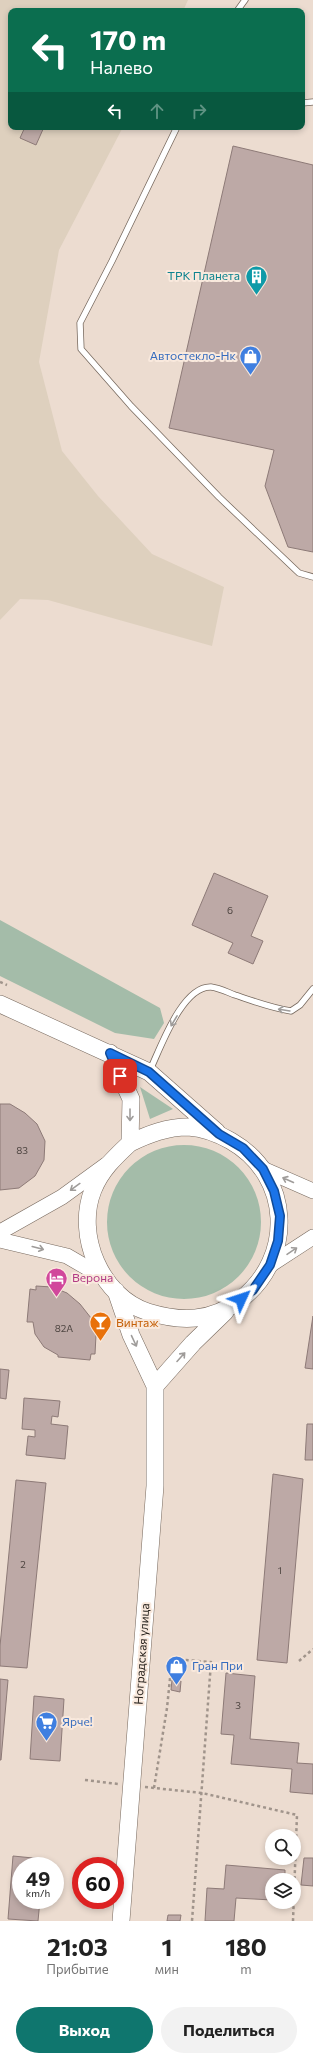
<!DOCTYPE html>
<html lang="ru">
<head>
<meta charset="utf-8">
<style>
	body { margin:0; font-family:Commissioner,sans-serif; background:#f2f2f2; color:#222; height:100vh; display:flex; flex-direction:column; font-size:15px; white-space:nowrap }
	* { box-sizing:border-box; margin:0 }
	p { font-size:13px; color:#767676 }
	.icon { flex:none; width:22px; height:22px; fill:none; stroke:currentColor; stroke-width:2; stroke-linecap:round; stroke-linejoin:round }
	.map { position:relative; height:1921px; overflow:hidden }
	.drawer { display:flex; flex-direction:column; background:#fff; flex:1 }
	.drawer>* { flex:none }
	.top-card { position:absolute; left:8px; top:8px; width:297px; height:122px; border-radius:8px; box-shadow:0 2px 6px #0003; background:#0b6e4f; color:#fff; overflow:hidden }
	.buttons { position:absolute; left:265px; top:1829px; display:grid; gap:8px }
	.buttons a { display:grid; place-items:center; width:36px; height:36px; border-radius:50%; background:#fff; box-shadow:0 2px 6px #0003; font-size:20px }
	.speed { position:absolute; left:12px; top:1857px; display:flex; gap:8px; font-size:20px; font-weight:700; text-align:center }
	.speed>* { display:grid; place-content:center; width:52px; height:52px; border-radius:50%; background:#fff; box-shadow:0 2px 6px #0003; line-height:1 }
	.speed small { font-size:10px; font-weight:400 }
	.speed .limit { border:6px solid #d22; background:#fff; color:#111 }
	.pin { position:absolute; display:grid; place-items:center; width:34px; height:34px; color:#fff; margin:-17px; border-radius:8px; box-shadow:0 2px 6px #0006 }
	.me { position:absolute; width:44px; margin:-22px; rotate:48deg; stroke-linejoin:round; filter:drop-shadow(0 0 3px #0008) }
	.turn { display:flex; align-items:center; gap:14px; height:84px; padding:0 16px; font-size:18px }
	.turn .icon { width:52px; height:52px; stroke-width:2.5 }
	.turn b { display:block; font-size:28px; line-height:34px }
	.lanes { display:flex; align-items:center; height:38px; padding:0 16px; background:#0003; justify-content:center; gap:20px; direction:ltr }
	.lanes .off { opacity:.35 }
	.eta { display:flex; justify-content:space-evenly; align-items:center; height:68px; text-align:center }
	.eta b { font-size:24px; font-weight:700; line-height:28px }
	.action { display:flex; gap:8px; margin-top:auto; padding:8px 16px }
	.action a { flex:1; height:46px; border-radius:24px; background:#0f766e; color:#fff; font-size:16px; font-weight:700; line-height:46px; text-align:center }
	.action a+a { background:#f2f2f2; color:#222 }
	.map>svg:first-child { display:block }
	.industrial { fill:#ded0be }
	.green { fill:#a4bca9 }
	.building { fill:#bda9a6; stroke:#8d7a77 }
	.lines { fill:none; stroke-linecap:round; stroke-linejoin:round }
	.lane-casing { stroke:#77695e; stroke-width:7 }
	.secondary-casing { stroke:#77695e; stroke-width:16 }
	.primary-casing { stroke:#77695e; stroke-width:18 }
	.path { stroke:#a0948b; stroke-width:2.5; stroke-dasharray:3 3; stroke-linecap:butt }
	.lane { stroke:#fff; stroke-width:5.5 }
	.secondary { stroke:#fff; stroke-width:15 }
	.primary { stroke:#fff; stroke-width:17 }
	.oneway { stroke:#9f9c9a }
	.route-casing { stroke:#114b97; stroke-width:10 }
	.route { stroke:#1a73e8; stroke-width:7 }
	.labels { text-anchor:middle; stroke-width:4; stroke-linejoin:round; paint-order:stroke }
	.number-label { font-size:10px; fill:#4e4541 }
	.culture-label { font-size:12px; fill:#0d838f; stroke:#f9e9dd; text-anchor:end }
	.shop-label { font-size:12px; fill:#366cbe; stroke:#f9e9dd; text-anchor:start }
	.hotel-label { font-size:12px; fill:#b23c85; stroke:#f9e9dd; text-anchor:start }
	.food-label { font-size:12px; fill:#c56008; stroke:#f9e9dd; text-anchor:start }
	.street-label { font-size:12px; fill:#29241f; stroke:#f9e9dd }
</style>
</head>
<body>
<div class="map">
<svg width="313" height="1921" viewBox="0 0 313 1921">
	<rect width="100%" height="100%" fill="#ecdcd0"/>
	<path class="industrial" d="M0 0H188L183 11H11V127H123L59 250 39 362 62 451 98 496 152 554 224 587 212 646 48 600 20 599 0 620Z"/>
	<path class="green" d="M0 920 160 1008 164 1023 154 1039 115 1033 0 976Z
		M140 1087 173 1109 150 1119Z
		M107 1222a77 77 0 1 1 154 0a77 77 0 1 1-154 0Z"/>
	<path class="building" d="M25 127H44L36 145 20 138Z
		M233 146 313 165V552L288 547 265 486 274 450 169 428Z
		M214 873 268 896 251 936 263 941 253 964 228 953 233 943 192 925Z
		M0 1104H10L25 1113 37 1124 45 1141 44 1160 35 1176 19 1188 0 1190Z
		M36 1286 52 1287 67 1293 80 1304 91 1318 96 1335 95 1354H91L90 1360 58 1357V1355L44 1347 35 1334 33 1322H27L30 1289 36 1290Z
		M313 1316V1369L305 1368Z
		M0 1369 9 1370 6 1399 0 1398Z
		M24 1398 60 1401 58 1417 52 1416 51 1424 68 1426 65 1459 26 1455 28 1436 35 1437V1430L22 1429Z
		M307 1424H313V1460H305Z
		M273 1474 303 1479 287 1663 257 1660Z
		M16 1480 46 1483 27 1668 0 1666V1646Z
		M226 1673 255 1676 250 1739 299 1743 297 1763 313 1764V1794L290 1792 292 1769 231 1764 234 1735 221 1734Z
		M0 1679 8 1680 1 1760H0Z
		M172 1680 181 1681 180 1692 171 1690Z
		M34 1696 64 1699 60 1761 30 1759Z
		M13 1856 43 1859 42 1866H21V1900H40L38 1921 8 1919Z
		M304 1858H313V1886L301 1885Z
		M226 1865 285 1870V1880H272V1900L236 1898 234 1921H205L207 1888 224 1889Z
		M168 1915H181L180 1921H167Z"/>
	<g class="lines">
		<defs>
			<path id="lane" d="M237 11 245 0
				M302 103 313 102
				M177 127 112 261 80 323 81 349 131 406 219 497 299 573 313 577
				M150 1070C161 1047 182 986 211 987 219 988 227 992 235 995 253 1001 271 1008 291 1011L300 1005 313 989"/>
			<path id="secondary" d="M263 1169 313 1191
				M0 1232 62 1197 106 1165
				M0 1240 67 1256 103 1277
				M270 1265 313 1237"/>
			<path id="primary" d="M0 1004 149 1072 217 1132
				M110 1053 131 1099 130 1143C115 1157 101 1170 93 1190 75 1235 101 1297 148 1312 181 1322 211 1322 240 1300 295 1258 292 1176 231 1141 219 1134 203 1128 188 1127 167 1127 149 1134 130 1143
				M116 1291 131 1335 155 1386V1486L121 1921
				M155 1386 193 1343 225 1312"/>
		</defs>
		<use href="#lane" class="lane-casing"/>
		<use href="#secondary" class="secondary-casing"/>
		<use href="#primary" class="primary-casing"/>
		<path class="path" d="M0 982 7 985
			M299 1661 313 1649
			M85 1780 118 1784
			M145 1787 202 1793 297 1815 293 1921
			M154 1788 167 1708 172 1659 211 1662 192 1921"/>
		<use href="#lane" class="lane"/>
		<use href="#secondary" class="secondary"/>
		<use href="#primary" class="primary"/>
	</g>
	<defs><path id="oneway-shaft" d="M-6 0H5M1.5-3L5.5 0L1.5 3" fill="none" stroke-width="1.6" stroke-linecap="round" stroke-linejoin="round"/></defs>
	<g class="oneway">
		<use href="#oneway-shaft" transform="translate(284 1010) rotate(-171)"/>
		<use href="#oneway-shaft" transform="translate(174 1021) rotate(121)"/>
		<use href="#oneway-shaft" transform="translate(130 1115) rotate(90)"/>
		<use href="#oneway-shaft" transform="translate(288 1180) rotate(-156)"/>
		<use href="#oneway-shaft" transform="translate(75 1187) rotate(144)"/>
		<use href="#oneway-shaft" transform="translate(38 1248) rotate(15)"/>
		<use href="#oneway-shaft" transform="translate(292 1251) rotate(-34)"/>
		<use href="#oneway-shaft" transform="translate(134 1341) rotate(65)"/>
		<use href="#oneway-shaft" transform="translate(181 1357) rotate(-48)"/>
	</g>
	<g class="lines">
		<defs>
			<path id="route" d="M120 1076 110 1053 149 1072 219 1134 243 1148 263 1169 274 1191 280 1216 278 1241 270 1265 253 1290 241 1299"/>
		</defs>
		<use href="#route" class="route-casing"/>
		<use href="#route" class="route"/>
	</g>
	<defs>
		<symbol id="building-pin" viewBox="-11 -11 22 30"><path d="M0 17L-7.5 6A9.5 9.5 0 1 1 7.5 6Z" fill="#0f9aa8" stroke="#f9e9dd"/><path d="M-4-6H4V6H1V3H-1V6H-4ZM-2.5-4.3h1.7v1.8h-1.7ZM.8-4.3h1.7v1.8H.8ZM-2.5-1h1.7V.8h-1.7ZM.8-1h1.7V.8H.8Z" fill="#fff"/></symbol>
		<symbol id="shop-pin" viewBox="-11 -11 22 30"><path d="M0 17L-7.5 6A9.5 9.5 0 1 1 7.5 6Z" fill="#3f7fe0" stroke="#f9e9dd"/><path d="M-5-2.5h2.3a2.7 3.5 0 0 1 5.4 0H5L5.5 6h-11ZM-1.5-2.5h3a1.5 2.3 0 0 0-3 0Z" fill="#fff"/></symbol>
		<symbol id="hotel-pin" viewBox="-11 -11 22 30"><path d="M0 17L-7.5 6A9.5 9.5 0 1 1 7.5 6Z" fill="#d1479c" stroke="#f9e9dd"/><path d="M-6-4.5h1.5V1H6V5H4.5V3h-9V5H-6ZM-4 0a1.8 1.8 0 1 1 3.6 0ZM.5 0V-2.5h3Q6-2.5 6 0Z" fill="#fff"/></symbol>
		<symbol id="bar-pin" viewBox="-11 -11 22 30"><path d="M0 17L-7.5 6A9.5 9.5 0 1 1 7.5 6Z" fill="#e8710a" stroke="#f9e9dd"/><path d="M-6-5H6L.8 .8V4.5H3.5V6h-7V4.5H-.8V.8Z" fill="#fff"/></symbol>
		<symbol id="supermarket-pin" viewBox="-11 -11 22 30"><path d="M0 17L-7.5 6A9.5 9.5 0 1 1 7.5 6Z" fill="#3f7fe0" stroke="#f9e9dd"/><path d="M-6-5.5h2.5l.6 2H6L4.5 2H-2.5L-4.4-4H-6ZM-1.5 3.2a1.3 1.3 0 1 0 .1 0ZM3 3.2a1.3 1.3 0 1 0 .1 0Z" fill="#fff"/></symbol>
	</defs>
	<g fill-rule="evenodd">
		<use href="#building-pin" x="244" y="264" width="25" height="34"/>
		<use href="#shop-pin" x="238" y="344" width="25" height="34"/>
		<use href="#hotel-pin" x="44" y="1266" width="25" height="34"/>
		<use href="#bar-pin" x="88" y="1310" width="25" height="34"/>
		<use href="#shop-pin" x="164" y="1654" width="25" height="34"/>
		<use href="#supermarket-pin" x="34" y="1710" width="25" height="34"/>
	</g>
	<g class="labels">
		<g class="number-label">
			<text x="230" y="914">6</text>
			<text x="22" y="1154">83</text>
			<text x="64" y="1332">82А</text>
			<text x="23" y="1568">2</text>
			<text x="280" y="1574">1</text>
			<text x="238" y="1709">3</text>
		</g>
		<g class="culture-label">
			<text x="240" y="280">ТРК Планета</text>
		</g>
		<g class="shop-label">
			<text x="236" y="360" text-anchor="end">Автостекло-Нк</text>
			<text x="192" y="1670">Гран При</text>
			<text x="62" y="1726">Ярче!</text>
		</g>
		<g class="hotel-label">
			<text x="72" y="1282">Верона</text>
		</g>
		<g class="food-label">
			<text x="116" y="1327">Винтаж</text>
		</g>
		<g class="street-label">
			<text transform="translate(142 1654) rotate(-86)" y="4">Ноградская улица</text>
		</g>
	</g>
</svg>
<div class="buttons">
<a><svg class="icon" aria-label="search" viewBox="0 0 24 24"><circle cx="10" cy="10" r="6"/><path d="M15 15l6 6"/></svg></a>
<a><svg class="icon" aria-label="layers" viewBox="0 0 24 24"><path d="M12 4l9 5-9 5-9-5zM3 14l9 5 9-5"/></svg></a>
</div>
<div class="speed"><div>49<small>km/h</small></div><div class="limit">60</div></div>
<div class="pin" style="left:120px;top:1076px;background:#d93025"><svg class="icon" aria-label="arrive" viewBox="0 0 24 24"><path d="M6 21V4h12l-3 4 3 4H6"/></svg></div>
<svg class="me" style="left:241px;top:1299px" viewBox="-20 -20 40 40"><path d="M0-17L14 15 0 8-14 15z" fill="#1a73e8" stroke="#fff" stroke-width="4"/></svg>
<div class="top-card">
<div class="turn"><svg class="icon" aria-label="left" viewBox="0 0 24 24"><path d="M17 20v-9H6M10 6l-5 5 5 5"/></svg><div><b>170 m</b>Налево</div></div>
<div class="lanes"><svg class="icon" aria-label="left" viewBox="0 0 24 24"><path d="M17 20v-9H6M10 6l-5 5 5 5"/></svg><svg class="icon off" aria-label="ahead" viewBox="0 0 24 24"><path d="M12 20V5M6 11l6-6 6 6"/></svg><svg class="icon off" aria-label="right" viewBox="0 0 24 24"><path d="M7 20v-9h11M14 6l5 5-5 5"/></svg></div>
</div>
</div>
<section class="drawer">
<div class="eta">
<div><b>21:03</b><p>Прибытие</p></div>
<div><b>1</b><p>мин</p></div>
<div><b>180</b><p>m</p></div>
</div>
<div class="action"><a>Выход</a><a>Поделиться</a></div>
</section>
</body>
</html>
